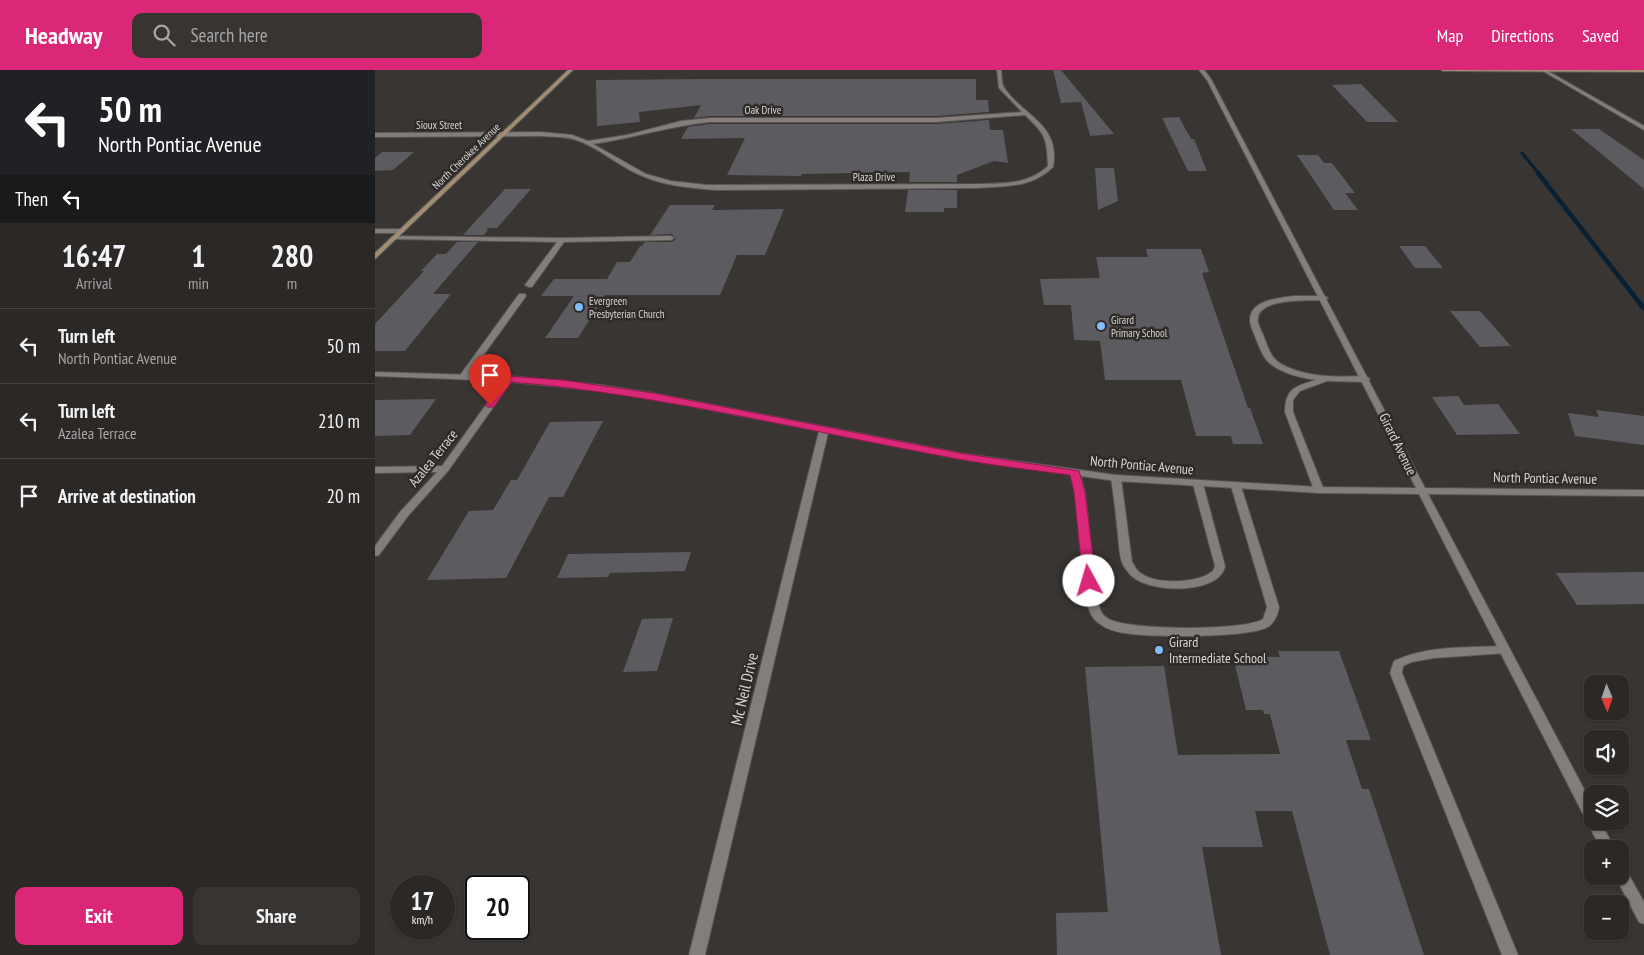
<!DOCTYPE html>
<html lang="en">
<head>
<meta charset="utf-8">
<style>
	body { margin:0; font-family:"PT Sans Narrow",sans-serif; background:#373432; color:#f1f3f6; height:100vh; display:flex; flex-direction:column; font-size:19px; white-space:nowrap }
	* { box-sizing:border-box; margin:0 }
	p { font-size:16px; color:#a6a6a7 }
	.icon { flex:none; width:28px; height:28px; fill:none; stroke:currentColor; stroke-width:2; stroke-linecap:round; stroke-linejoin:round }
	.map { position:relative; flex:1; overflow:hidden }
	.panel { display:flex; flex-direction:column; background:#2b2826; width:375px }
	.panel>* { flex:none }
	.top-card { background:#202124; color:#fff; overflow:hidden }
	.needle { width:32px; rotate:178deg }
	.controls { position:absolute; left:1209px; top:605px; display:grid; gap:10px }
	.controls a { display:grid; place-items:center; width:45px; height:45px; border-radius:10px; background:#2b2826; box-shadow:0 1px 4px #0004,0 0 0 1px #474443; font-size:25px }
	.speed { position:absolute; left:15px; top:805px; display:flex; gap:10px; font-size:25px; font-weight:700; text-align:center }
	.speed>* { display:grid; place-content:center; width:65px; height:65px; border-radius:50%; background:#2b2826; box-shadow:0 1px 4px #0004,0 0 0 1px #474443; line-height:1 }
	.speed small { font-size:12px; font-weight:400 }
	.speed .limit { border:2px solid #111; border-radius:8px; background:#fff; color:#111 }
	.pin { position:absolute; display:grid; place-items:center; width:42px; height:42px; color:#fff; margin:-51px -21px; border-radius:50% 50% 50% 0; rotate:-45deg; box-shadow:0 0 5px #0007 }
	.pin .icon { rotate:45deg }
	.me { position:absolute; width:55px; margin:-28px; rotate:354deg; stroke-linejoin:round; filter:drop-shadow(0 0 4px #0008) }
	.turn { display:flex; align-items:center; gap:18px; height:105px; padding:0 15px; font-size:22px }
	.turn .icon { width:65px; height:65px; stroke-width:2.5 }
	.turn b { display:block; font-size:35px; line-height:42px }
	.then { display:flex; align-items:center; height:48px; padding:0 15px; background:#0003; gap:10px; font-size:19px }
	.eta { display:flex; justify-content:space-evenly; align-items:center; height:85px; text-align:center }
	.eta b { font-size:30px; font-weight:600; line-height:35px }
	.primary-button { display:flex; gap:10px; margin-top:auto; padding:10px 15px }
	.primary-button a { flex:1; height:58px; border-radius:10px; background:#db2777; color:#fff; font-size:20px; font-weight:600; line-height:58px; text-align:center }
	.primary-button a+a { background:#373432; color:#f1f3f6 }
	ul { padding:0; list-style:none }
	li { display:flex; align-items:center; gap:15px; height:75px; padding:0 15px; border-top:1px solid #474443 }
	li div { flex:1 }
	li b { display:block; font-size:19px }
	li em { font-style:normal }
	header { display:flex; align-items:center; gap:30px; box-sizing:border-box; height:70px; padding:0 25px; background:#db2777; color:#fff }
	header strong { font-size:24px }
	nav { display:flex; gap:28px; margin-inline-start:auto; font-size:18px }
	.search { width:350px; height:45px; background:#373432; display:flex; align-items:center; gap:12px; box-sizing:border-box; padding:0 18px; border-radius:10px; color:#a6a6a7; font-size:19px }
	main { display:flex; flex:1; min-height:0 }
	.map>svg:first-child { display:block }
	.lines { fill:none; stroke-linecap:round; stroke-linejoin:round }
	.stream-far2 { stroke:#082032; stroke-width:3 }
	.stream-far1 { stroke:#082032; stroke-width:4.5 }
	.stream { stroke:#082032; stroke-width:5 }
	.building { fill:#5c5b60 }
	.lane-casing { stroke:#575452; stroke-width:2 }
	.street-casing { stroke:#575452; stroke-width:2 }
	.secondary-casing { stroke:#575452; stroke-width:2 }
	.lane { fill:#837d7b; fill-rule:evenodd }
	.street { fill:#837d7b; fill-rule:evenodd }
	.secondary { fill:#a08d72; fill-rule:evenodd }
	.route { fill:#db2777; stroke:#8e194d }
	.poi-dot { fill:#80bdfa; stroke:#2f2b29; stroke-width:2 }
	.labels { text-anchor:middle; stroke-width:5; stroke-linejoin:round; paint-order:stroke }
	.far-street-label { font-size:11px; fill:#d8d5d4; stroke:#2f2b29 }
	.far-poi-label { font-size:11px; fill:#d8d5d4; stroke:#2f2b29; text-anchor:start }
	.street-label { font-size:14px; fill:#d8d5d4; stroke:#2f2b29 }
	.poi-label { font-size:14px; fill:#d8d5d4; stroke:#2f2b29; text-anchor:start }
	.near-street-label { font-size:16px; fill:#d8d5d4; stroke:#2f2b29 }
</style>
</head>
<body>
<header>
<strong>Headway</strong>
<div class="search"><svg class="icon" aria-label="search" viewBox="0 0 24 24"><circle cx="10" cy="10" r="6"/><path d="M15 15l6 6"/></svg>Search here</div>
<nav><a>Map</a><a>Directions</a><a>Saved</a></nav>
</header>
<main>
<section class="panel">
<div class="top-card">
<div class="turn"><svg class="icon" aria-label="left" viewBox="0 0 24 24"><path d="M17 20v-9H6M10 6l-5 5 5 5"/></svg><div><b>50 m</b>North Pontiac Avenue</div></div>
<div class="then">Then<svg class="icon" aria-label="left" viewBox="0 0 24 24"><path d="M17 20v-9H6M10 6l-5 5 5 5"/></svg></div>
</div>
<div class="eta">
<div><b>16:47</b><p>Arrival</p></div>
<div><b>1</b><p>min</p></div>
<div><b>280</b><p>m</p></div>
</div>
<ul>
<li><svg class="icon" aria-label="left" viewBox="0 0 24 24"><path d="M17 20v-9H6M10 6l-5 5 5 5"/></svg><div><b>Turn left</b><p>North Pontiac Avenue</p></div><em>50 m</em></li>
<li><svg class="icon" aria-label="left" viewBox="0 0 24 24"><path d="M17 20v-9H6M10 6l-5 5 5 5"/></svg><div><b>Turn left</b><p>Azalea Terrace</p></div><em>210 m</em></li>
<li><svg class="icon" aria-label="arrive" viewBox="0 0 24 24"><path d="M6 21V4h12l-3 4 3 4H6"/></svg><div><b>Arrive at destination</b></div><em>20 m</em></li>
</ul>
<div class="primary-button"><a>Exit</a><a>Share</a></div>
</section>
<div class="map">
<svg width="1269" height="885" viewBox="0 0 1269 885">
	<rect width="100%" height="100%" fill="#393533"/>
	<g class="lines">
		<path class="stream-far2" d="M1147 83 1164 104"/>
		<path class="stream-far1" d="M1163 103 1267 236"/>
		<path class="stream" d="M1266 235 1269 238"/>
	</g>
	<path class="building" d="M678 0H686L739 64 715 66 706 32 686 33Z
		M330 9H601V30H613L614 42 561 46H335L319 48 326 35 264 42 265 52 222 56 221 10Z
		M986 14 1023 52H992L957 15Z
		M804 47 816 69H819L832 101H813L787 48Z
		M614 50 615 60H628L633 93 619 91 582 105V112H534L535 102 427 104 426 106 352 105 370 68 306 69 313 57 335 54H561Z
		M1196 59H1224L1269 90V119Z
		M7 82H39L18 100 0 101V88Z
		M922 85H943L949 93H957L980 123H970L983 140H959Z
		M720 98H739L743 131 723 140Z
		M130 119H156L122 158H111L113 160 109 165H88Z
		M533 120H582V138H569V142H530Z
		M295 135H340L337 140 409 139 390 185H362L345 225H230L203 268H170L199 226H166L179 209H232L242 192H255L265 176H267L270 172H297L301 169 297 164 275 165Z
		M82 172H103L58 224H76L30 281H0V254L49 201H46L62 184H71Z
		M1024 176H1050L1068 198H1040Z
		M771 179H826L834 202 827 203 873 338H875L888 374H858L856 366H821L806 310H730L725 271 699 270 696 235H669L665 209 725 208 721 187H773Z
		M1075 241H1105L1136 276 1105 277Z
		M1083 326 1089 335 1123 334 1145 364 1082 365 1057 327Z
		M61 329 35 365 0 366V330Z
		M1221 340 1269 346V375L1200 366 1193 343 1224 347Z
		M228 351 188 427H174L131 508 52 510 94 441 118 440 136 410H142L175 352Z
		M316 482 310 501 235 503 233 507 182 508 193 484Z
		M1269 502V534L1202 535 1181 503Z
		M298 548 282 601 248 602 267 549Z
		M903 581H964L996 670H971L987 719H994L1049 885H955L917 741H880L888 777H827L846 885H682L681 843 733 842 710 597 789 596 803 685 905 684 895 644H889L888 640H871L858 587H905Z"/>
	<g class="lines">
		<defs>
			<path id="lane" d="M19 166 187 168 296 166 299 168 296 170 189 172 157 217H154L150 215 182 172 17 169 16 168Z
				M144 224H150L151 226 92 308H86V304Z
				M919 226H949L953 228 949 230C934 231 879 227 883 252 884 257 887 262 889 267 893 278 896 289 908 295 933 308 963 307 991 306L995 309 991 312 952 311 925 321 918 330V342L949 420 944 423 939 420 910 342C910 318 921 316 941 310 927 308 909 304 897 295 888 289 885 278 881 269 879 263 875 256 875 250 875 230 904 228 919 226Z
				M700 400 705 403 710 422 722 528C724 535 725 544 732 548 750 561 871 561 888 549L892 537 856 416 861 413 866 416 904 537C903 545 900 552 893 557 874 568 782 567 757 564 746 563 734 561 725 554 716 549 713 537 710 528L700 422 695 403Z
				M741 405 746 408 757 492C760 496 762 502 767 504 783 515 824 513 838 501L840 496 818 414 823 411 828 414 850 496C845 526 767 524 753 502 751 499 748 496 747 492 744 484 744 474 743 465 741 446 739 427 736 408Z
				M1128 576 1132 577 1134 580 1132 583 1059 588 1037 592 1028 596 1027 603 1143 885H1127L1015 603 1019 591C1053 575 1091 578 1128 576Z"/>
			<path id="street" d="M622 0H626C627 6 626 14 630 19 649 46 686 55 678 97 657 118 630 116 602 118L341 120C316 118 289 116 265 105 242 95 223 77 201 70 190 66 177 67 166 66L0 67V63L166 62 197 65 213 71 252 65 306 51 335 48H561L647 42 624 18ZM650 45C670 64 672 67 673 96 653 115 628 113 602 114L332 115 296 111 271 104 218 74C258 68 295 56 335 52H561Z
				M824 0H829L836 9 1050 418 1269 420V426L1053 424 1218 736V751H1225L1240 779H1226L1044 424 944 423 741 411 585 389 453 363 330 885H314L444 361 278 329 226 321 136 312 73 401 33 446 4 485 0 486V476L25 442 62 402 0 403V397L67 396 128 311 0 306V302L134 306 226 315 278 323 585 383 741 405 944 417 1041 418 832 10Z
				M1166 0H1171L1269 56V60Z
				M0 159H27L30 161 27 163H0Z
				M1245 796 1250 798 1269 832V854L1264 852 1240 806H1245Z"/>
			<path id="secondary" d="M193 0H198L0 189V183Z
				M1066 0H1269V2L1068 1Z"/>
		</defs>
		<use href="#lane" class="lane-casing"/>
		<use href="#street" class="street-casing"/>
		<use href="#secondary" class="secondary-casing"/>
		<use href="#lane" class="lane"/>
		<use href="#street" class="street"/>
		<use href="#secondary" class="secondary"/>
	</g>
	<path class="route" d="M131 306 188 310 278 323 585 383 704 401 710 422 721 511 714 515 708 511 699 422 695 405C658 400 620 396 583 389 435 362 288 325 137 312L119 337H112L110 335Z"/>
	<g class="poi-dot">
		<circle cx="204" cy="237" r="5"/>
		<circle cx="726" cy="256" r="5"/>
		<circle cx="784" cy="580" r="5"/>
	</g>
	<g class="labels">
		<g class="far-street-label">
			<text x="388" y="44">Oak Drive</text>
			<text x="64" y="59">Sioux Street</text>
			<text transform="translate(91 86) rotate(-44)" y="4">North Cherokee Avenue</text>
			<text x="499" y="111">Plaza Drive</text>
		</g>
		<g class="far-poi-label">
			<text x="214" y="235">Evergreen<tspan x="214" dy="13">Presbyterian Church</tspan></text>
			<text x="736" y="254">Girard<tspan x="736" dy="13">Primary School</tspan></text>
		</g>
		<g class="street-label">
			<text transform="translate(1023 374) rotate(64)" y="5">Girard Avenue</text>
			<text transform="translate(58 388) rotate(-51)" y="5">Azalea Terrace</text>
			<text transform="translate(767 395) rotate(5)" y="5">North Pontiac Avenue</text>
			<text transform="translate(1170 408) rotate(1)" y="5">North Pontiac Avenue</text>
		</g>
		<g class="poi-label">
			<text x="794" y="577">Girard<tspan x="794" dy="16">Intermediate School</tspan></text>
		</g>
		<g class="near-street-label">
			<text transform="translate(369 619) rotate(-77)" y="6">Mc Neil Drive</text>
		</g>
	</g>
</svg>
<div class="controls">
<a><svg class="needle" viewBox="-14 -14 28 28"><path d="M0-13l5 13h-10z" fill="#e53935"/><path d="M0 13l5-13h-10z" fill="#a6a6a7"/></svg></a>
<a><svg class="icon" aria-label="sound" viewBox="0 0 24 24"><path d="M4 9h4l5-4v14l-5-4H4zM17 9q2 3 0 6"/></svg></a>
<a><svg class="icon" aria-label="layers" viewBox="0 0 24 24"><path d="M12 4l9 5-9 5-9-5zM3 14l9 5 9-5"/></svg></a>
<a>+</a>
<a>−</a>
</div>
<div class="speed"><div>17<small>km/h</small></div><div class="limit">20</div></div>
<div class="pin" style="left:115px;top:335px;background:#d93025"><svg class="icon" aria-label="arrive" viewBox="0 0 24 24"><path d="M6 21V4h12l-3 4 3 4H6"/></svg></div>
<svg class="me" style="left:714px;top:511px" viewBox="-20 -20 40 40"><circle r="19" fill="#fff"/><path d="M0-13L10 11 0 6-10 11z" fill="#db2777"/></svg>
</div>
</main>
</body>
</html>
